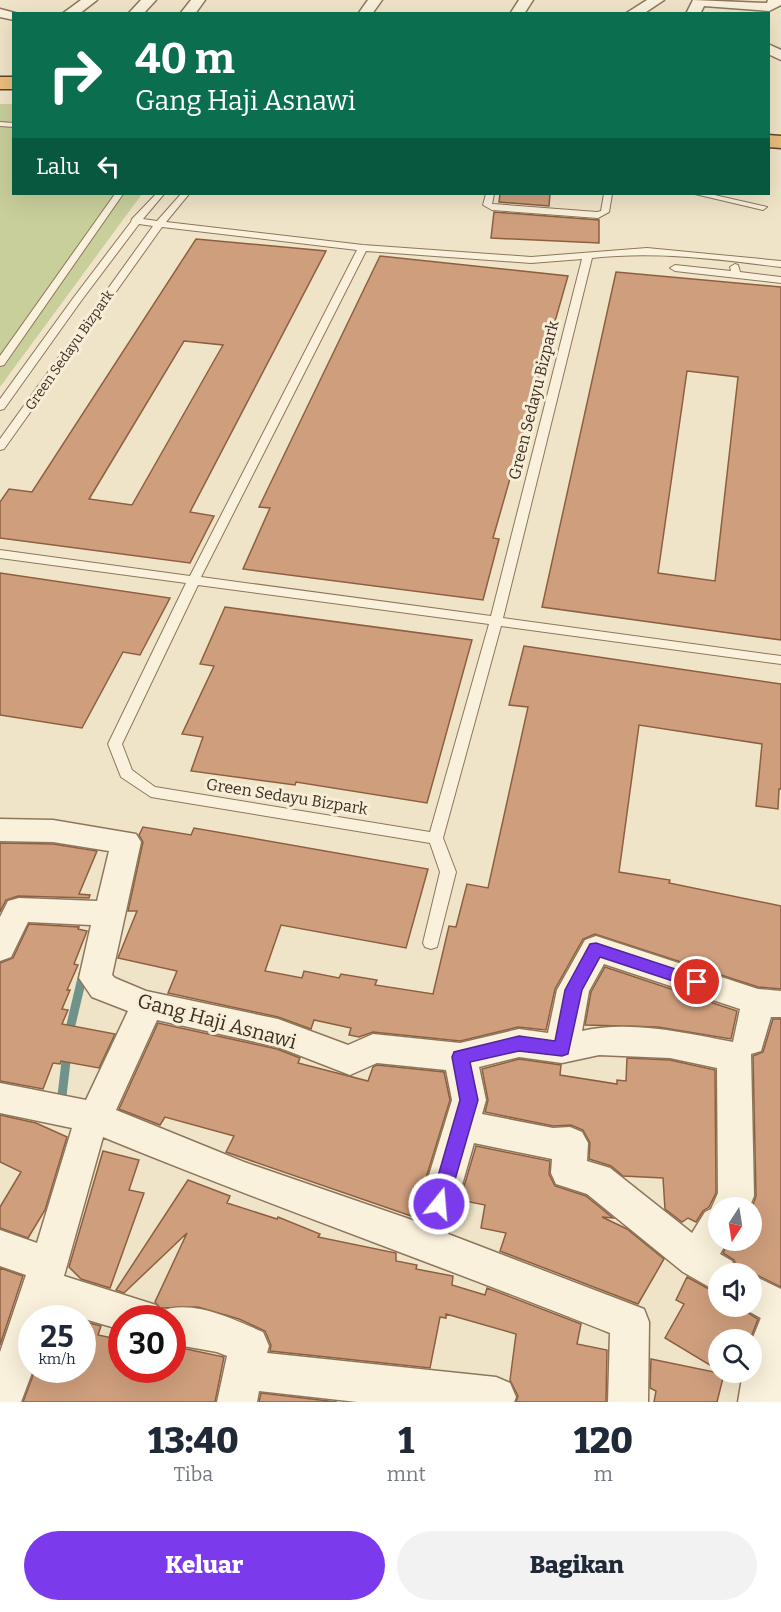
<!DOCTYPE html>
<html lang="id">
<head>
<meta charset="utf-8">
<style>
	body { margin:0; font-family:Bitter,serif; background:#f2f2f3; color:#1f2937; height:100vh; display:flex; flex-direction:column; font-size:22px; white-space:nowrap }
	* { box-sizing:border-box; margin:0 }
	p { font-size:20px; color:#747a83 }
	.icon { flex:none; width:33px; height:33px; fill:none; stroke:currentColor; stroke-width:2; stroke-linecap:round; stroke-linejoin:round }
	.map { position:relative; height:1402px; overflow:hidden }
	.sheet { display:flex; flex-direction:column; background:#fff; flex:1 }
	.sheet>* { flex:none }
	.top-card { position:absolute; left:12px; top:12px; width:758px; height:183px; border-radius:0px; box-shadow:0 6px 24px #0002; background:#0b6e4f; color:#fff; overflow:hidden }
	.needle { width:39px; rotate:192deg }
	.tools { position:absolute; left:708px; top:1197px; display:grid; gap:12px }
	.tools a { display:grid; place-items:center; width:54px; height:54px; border-radius:50%; background:#fff; box-shadow:0 6px 24px #0002; font-size:30px }
	.speed { position:absolute; left:18px; top:1305px; display:flex; gap:12px; font-size:30px; font-weight:700; text-align:center }
	.speed>* { display:grid; place-content:center; width:78px; height:78px; border-radius:50%; background:#fff; box-shadow:0 6px 24px #0002; line-height:1 }
	.speed small { font-size:15px; font-weight:400 }
	.speed .limit { border:9px solid #d22; background:#fff; color:#111 }
	.pin { position:absolute; display:grid; place-items:center; width:51px; height:51px; color:#fff; margin:-26px; border:3px solid #fff; border-radius:50%; box-shadow:0 2px 6px #0007 }
	.me { position:absolute; width:66px; margin:-33px; rotate:17deg; stroke-linejoin:round; filter:drop-shadow(0 0 4px #0008) }
	.turn { display:flex; align-items:center; gap:21px; height:126px; padding:0 24px; font-size:27px }
	.turn .icon { width:78px; height:78px; stroke-width:2.5 }
	.turn b { display:block; font-size:42px; line-height:51px }
	.then { display:flex; align-items:center; height:57px; padding:0 24px; background:#0003; gap:12px; font-size:22px }
	.eta { display:flex; justify-content:space-evenly; align-items:center; height:102px; text-align:center }
	.eta b { font-size:36px; font-weight:800; line-height:42px }
	.action { display:flex; gap:12px; margin-top:auto; padding:12px 24px }
	.action a { flex:1; height:69px; border-radius:36px; background:#7c3aed; color:#fff; font-size:24px; font-weight:800; line-height:69px; text-align:center }
	.action a+a { background:#f2f2f3; color:#1f2937 }
	.map>svg:first-child { display:block }
	.green { fill:#c9cf9b }
	.lines { fill:none; stroke-linecap:round; stroke-linejoin:round }
	.stream { stroke:#6f938a; stroke-width:9 }
	.building { fill:#cf9f7d; stroke:#8d5f41; stroke-width:1.5; fill-rule:evenodd }
	.service-casing { stroke:#8d765c; stroke-width:2 }
	.minor-casing { stroke:#8d765c; stroke-width:3 }
	.tertiary-casing { stroke:#8d765c; stroke-width:3 }
	.trunk-casing { stroke:#5b4430; stroke-width:3 }
	.service { fill:#faf1dc; fill-rule:evenodd }
	.minor { fill:#faf1dc; fill-rule:evenodd }
	.tertiary { fill:#faf1dc; fill-rule:evenodd }
	.trunk { fill:#eabe7c; fill-rule:evenodd }
	.route { fill:#7c3aed; stroke:#51269a; stroke-width:1.5 }
	.labels { text-anchor:middle; stroke-width:6; stroke-linejoin:round; paint-order:stroke }
	.far-street-label { font-size:14px; fill:#3d2e20; stroke:#f7eed8 }
	.street-label { font-size:16px; fill:#3d2e20; stroke:#f7eed8 }
	.near-street-label { font-size:20px; fill:#3d2e20; stroke:#f7eed8 }
</style>
</head>
<body>
<div class="map">
<svg width="781" height="1402" viewBox="0 0 781 1402">
	<rect width="100%" height="100%" fill="#f0e4c8"/>
	<path class="green" d="M0 104H13L14 194H142L0 387Z"/>
	<g class="lines">
		<path class="stream" d="M69 1033 83 974
			M61 1104 67 1053"/>
	</g>
	<path class="building" d="M500 194H550L549 206 499 202Z
		M494 212 599 220V243L491 238Z
		M196 239 326 251 190 512 214 516 190 563 0 538V502L9 489 32 492ZM184 341 223 345 132 505 89 499Z
		M380 256 568 276 493 538 499 539 483 600 243 569 270 508 259 507Z
		M616 272 781 287V640L542 607ZM687 371 738 377 715 581 658 573Z
		M0 573 170 598 140 655 123 652 82 728 0 715Z
		M225 607 472 640 427 803 296 782 295 785 191 771 203 737 182 734 214 666 200 664Z
		M524 646 781 684V789H779L778 809 756 806 762 744 639 725 619 872 670 880 669 883 781 906V989L758 987 595 934 583 939 555 989 546 1030 518 1027 460 1041 373 1032 359 1037 349 1035 351 1028 314 1020 311 1029 278 1017 168 993 177 971 118 958 137 911H128L143 842 139 835 143 827 191 835 194 828 428 869 406 948 281 925 265 971 302 978 304 971 339 978 341 974 377 980 375 985 433 994 449 926 456 927 467 884 488 888 528 707 509 705Z
		M0 843 53 844 97 851 79 894 90 895 89 898 18 896 6 900 0 912Z
		M29 924 79 927 78 929 87 931 74 964 78 965 67 990H70L62 1009 68 1010 62 1024 115 1034 99 1068 61 1061 60 1064 53 1063 43 1089 0 1081V963L13 958Z
		M605 967 737 1011 731 1039 658 1027 585 1025 591 992Z
		M773 1019H781V1287L753 1273 740 1274 734 1260 723 1253 730 1240H752V1208L756 1196 753 1056 763 1052Z
		M158 1023 277 1049 300 1058 298 1063 368 1081 373 1067 377 1065 444 1072 450 1100 414 1217 226 1152 234 1136 165 1117 160 1125 119 1109Z
		M627 1058 670 1060 715 1070 716 1193 709 1207 703 1211 696 1222 688 1218 682 1222 665 1209 663 1178 623 1176 611 1166 589 1159 590 1143 583 1130 571 1125 553 1126 485 1112 488 1100 482 1069 519 1059 561 1065 560 1075 617 1084V1080L626 1081Z
		M0 1115 36 1123 67 1137 45 1210 28 1238 0 1228V1207L21 1172 0 1162Z
		M476 1146 550 1161 549 1174 555 1186 586 1196 613 1218 602 1217 627 1229 664 1259 638 1304 500 1251 506 1233 481 1228 485 1205 460 1200Z
		M103 1151 139 1160 129 1190 144 1193 110 1288 81 1279 69 1267Z
		M188 1180 230 1196 227 1203 277 1219 278 1217 320 1234 318 1237 396 1253V1261L417 1265 416 1269 453 1276 452 1285 485 1295 487 1288 581 1324 577 1344 607 1350 606 1402H516L518 1396 510 1380 516 1334 446 1314V1318L440 1317 430 1368 270 1351 271 1345 265 1331 239 1319 198 1307 160 1308 155 1302 187 1233 124 1293 116 1290Z
		M0 1268 23 1276 0 1345Z
		M687 1277 718 1294V1306H737L758 1319 750 1340H718V1370L665 1338 684 1304 676 1300Z
		M82 1321 101 1326 98 1335 122 1340V1370H172V1346L224 1357 215 1402H23L35 1370H82Z
		M651 1359 724 1374 717 1402H654L656 1391 650 1388Z
		M261 1393 337 1402H259Z"/>
	<g class="lines">
		<defs>
			<path id="service" d="M0 122 14 123V127L0 126Z
				M115 194H123L4 365 0 366V356Z
				M156 194H164L143 219 157 221 181 194H189L166 222 363 245 531 257 647 248 781 261V267C717 259 656 251 592 258L503 618 781 656V664L501 626 443 838 456 872 437 947 431 949 425 947 423 943 440 872 430 843 151 797 121 777 108 744 186 583 0 558V550L190 576 357 250 162 227 4 449 0 450V439L153 226 139 224 81 301 4 409 0 410V399L74 297 131 222 132 219ZM366 251 531 263 582 259 491 616 201 577ZM198 585 489 624 430 832 155 787 132 770 122 744Z
				M486 194H494L492 204H493L597 212 601 211 604 194H612L609 212 598 218 492 210 483 205Z
				M695 194H710L767 207 763 210Z
				M735 264 738 265 740 272 781 277V283L675 271 670 268 675 265 731 271 730 267Z"/>
			<path id="minor" d="M81 0H97L79 14H62Z
				M141 0H156L143 14H128Z
				M191 0H205L195 14H180Z
				M368 0H382L372 14H358Z
				M519 0H533L524 14H510Z
				M647 0H664L643 14H625Z
				M693 0 767 3 768 0H781V5L769 11 704 6 700 14H686Z
				M0 9 19 14H14V20L0 17Z
				M768 44 781 50V60L768 54Z
				M0 819 53 820 136 834 141 842 112 975 115 978 146 991 278 1019 348 1045 373 1034 460 1043 519 1029 548 1033 557 990 585 940 596 936 758 989 781 991V1017H771L761 1051 751 1054 754 1196 749 1208H718V1240H728L720 1254 732 1261 738 1274H718V1292L683 1272 587 1194 556 1184 551 1173 552 1159 474 1143 448 1234 644 1309 649 1322 648 1402H608L610 1333C442 1266 271 1206 103 1137L64 1276 156 1305 159 1312C191 1298 232 1319 263 1332L269 1346 267 1353 496 1377 510 1383 516 1397 514 1402H357L259 1391 257 1402H217L227 1356 217 1352 172 1344V1318H122V1330L54 1310 51 1318H32L33 1370 21 1402H0V1352L26 1275 0 1266V1230L37 1243 72 1128 0 1113V1083L86 1100 128 1011 92 997 79 978 91 925 28 922 11 957 0 961V917L8 901 19 898 97 901 109 851 53 842 0 841ZM604 964 740 1009 733 1042C685 1033 631 1020 582 1031L589 991ZM157 1020 278 1047 350 1075 377 1063 446 1070 452 1100 415 1221 244 1162 116 1110ZM599 1055 670 1058 717 1068 718 1193 711 1209 705 1212 692 1233 610 1168 587 1161 588 1143 582 1132 570 1127 553 1128 482 1114 486 1100 479 1067 519 1057 562 1063Z
				M752 1275 781 1289V1329L739 1306H752Z"/>
			<path id="tertiary" d="M781 1303V1402H738L743 1372H752V1340L764 1310Z"/>
			<path id="trunk" d="M0 77H14V89H0Z
				M768 135 781 136V148L768 147Z"/>
		</defs>
		<use href="#service" class="service-casing"/>
		<use href="#minor" class="minor-casing"/>
		<use href="#tertiary" class="tertiary-casing"/>
		<use href="#trunk" class="trunk-casing"/>
		<use href="#service" class="service"/>
		<use href="#minor" class="minor"/>
		<use href="#tertiary" class="tertiary"/>
		<use href="#trunk" class="trunk"/>
	</g>
	<path class="route" d="M596 943 703 978 705 982 703 987 697 989 600 957 582 990 568 1054 562 1056 519 1051 470 1062 478 1100 448 1204 446 1210 439 1213 433 1210 430 1204 460 1100 452 1057 454 1052 519 1036 555 1041 565 990 590 944Z"/>
	<g class="labels">
		<g class="far-street-label">
			<text transform="translate(69 350) rotate(-55)" y="5">Green Sedayu Bizpark</text>
		</g>
		<g class="street-label">
			<text transform="translate(533 400) rotate(-76)" y="6">Green Sedayu Bizpark</text>
			<text transform="translate(287 796) rotate(9)" y="6">Green Sedayu Bizpark</text>
		</g>
		<g class="near-street-label">
			<text transform="translate(217 1021) rotate(15)" y="7">Gang Haji Asnawi</text>
		</g>
	</g>
</svg>
<div class="tools">
<a><svg class="needle" viewBox="-14 -14 28 28"><path d="M0-13l5 13h-10z" fill="#e53935"/><path d="M0 13l5-13h-10z" fill="#747a83"/></svg></a>
<a><svg class="icon" aria-label="sound" viewBox="0 0 24 24"><path d="M4 9h4l5-4v14l-5-4H4zM17 9q2 3 0 6"/></svg></a>
<a><svg class="icon" aria-label="search" viewBox="0 0 24 24"><circle cx="10" cy="10" r="6"/><path d="M15 15l6 6"/></svg></a>
</div>
<div class="speed"><div>25<small>km/h</small></div><div class="limit">30</div></div>
<div class="pin" style="left:697px;top:982px;background:#d93025"><svg class="icon" aria-label="arrive" viewBox="0 0 24 24"><path d="M6 21V4h12l-3 4 3 4H6"/></svg></div>
<svg class="me" style="left:439px;top:1204px" viewBox="-20 -20 40 40"><circle r="17" fill="#7c3aed" stroke="#fff" stroke-width="3"/><path d="M0-11L8 9 0 5-8 9z" fill="#fff"/></svg>
<div class="top-card">
<div class="turn"><svg class="icon" aria-label="right" viewBox="0 0 24 24"><path d="M7 20v-9h11M14 6l5 5-5 5"/></svg><div><b>40 m</b>Gang Haji Asnawi</div></div>
<div class="then">Lalu<svg class="icon" aria-label="left" viewBox="0 0 24 24"><path d="M17 20v-9H6M10 6l-5 5 5 5"/></svg></div>
</div>
</div>
<section class="sheet">
<div class="eta">
<div><b>13:40</b><p>Tiba</p></div>
<div><b>1</b><p>mnt</p></div>
<div><b>120</b><p>m</p></div>
</div>
<div class="action"><a>Keluar</a><a>Bagikan</a></div>
</section>
</body>
</html>
